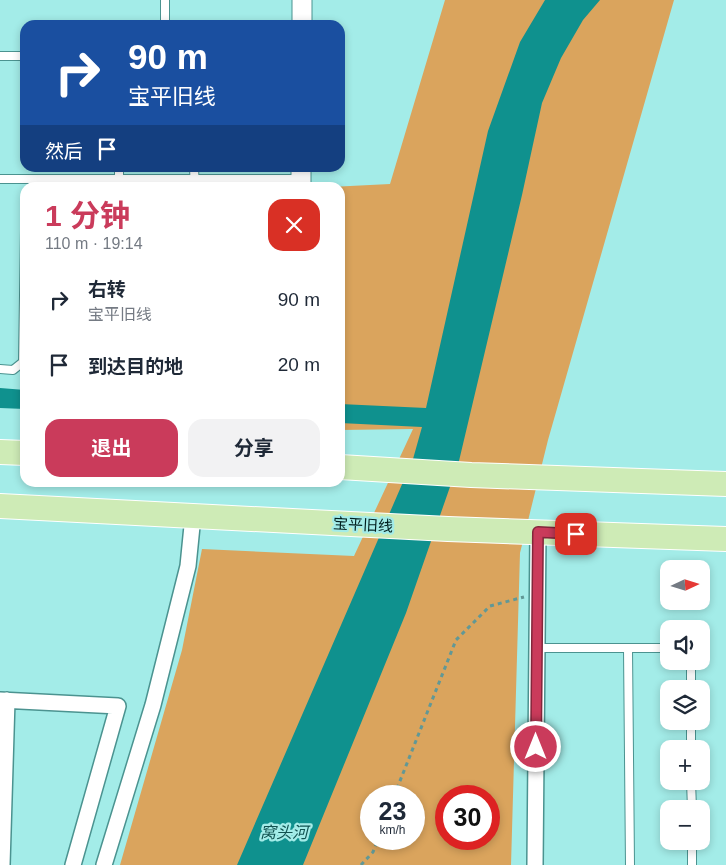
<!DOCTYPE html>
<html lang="zh">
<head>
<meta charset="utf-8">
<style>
	body { margin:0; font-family:Arial,"Noto Sans SC",sans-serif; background:#f2f2f3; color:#1f2937; height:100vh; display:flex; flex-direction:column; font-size:19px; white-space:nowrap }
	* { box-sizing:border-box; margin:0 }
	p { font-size:16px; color:#747a83 }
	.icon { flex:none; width:28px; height:28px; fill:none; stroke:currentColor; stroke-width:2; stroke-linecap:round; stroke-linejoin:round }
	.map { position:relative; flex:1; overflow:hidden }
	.details { position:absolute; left:20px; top:182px; width:325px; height:305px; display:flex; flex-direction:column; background:#fff; border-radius:15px; box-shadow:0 2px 8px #0003 }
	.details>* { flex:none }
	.guide { position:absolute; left:20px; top:20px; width:325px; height:152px; border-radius:15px; box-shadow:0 2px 8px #0003; background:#1a4fa0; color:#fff; overflow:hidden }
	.needle { width:32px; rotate:86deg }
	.fabs { position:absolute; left:660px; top:560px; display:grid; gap:10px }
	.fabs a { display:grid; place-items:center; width:50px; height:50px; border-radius:10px; background:#fff; box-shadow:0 2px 8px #0003; font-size:25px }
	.speed { position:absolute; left:360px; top:785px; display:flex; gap:10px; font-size:25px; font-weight:700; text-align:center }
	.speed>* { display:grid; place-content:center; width:65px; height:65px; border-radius:50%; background:#fff; box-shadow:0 2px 8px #0003; line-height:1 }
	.speed small { font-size:12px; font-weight:400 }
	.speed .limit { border:8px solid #d22; background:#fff; color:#111 }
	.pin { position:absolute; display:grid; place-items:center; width:42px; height:42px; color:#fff; margin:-21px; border-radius:10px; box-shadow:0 2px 8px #0006 }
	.me { position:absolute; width:55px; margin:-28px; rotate:0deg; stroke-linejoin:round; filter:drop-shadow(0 0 4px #0008) }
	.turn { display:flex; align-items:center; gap:18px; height:105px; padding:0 25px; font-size:22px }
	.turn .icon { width:65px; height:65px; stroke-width:2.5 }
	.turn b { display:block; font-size:35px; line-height:42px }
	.then { display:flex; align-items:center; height:48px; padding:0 25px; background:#0003; gap:10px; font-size:19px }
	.round { display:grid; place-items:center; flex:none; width:52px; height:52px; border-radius:15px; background:#f2f2f3 }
	.overview { display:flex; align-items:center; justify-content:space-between; height:85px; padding:0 25px }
	h1 { font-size:30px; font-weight:700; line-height:38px; color:#ca3b5b }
	.cta { display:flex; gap:10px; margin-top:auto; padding:10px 25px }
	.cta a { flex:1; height:58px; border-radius:15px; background:#ca3b5b; color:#fff; font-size:20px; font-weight:700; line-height:58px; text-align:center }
	.cta a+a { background:#f2f2f3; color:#1f2937 }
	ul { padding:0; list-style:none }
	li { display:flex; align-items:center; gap:15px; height:65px; padding:0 25px }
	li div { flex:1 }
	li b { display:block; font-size:19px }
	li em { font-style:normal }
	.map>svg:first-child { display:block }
	.green { fill:#daa45d; fill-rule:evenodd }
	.water { fill:#0f918e }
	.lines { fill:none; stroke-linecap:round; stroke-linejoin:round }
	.service-casing { stroke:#4b9390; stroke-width:10 }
	.minor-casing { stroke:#4b9390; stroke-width:18 }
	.tertiary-casing { stroke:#4b9390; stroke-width:21 }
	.primary-casing { stroke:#fff; stroke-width:26 }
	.path { stroke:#619896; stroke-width:3; stroke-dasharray:4 4; stroke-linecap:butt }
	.service { stroke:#fff; stroke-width:8 }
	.minor { stroke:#fff; stroke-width:15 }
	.tertiary { stroke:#fff; stroke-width:19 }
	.primary { stroke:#ceebb6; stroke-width:24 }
	.route-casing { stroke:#83263b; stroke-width:12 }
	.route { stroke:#ca3b5b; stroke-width:9 }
	.labels { text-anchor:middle; stroke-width:4.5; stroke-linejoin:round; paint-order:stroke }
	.street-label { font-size:15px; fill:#001e1d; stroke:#a3ece8 }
	.water-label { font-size:16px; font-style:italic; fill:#115250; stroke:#a3ece8 }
</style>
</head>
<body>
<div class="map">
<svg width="726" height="865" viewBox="0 0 726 865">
	<rect width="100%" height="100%" fill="#a3ece8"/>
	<path class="green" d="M445 0H674L548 440 520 553 511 865H120L182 650 202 549 354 556 413 429 340 430V188L330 187 390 184ZM371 796H414V839H371ZM446 796H489V839H446Z"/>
	<path class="water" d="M545 0H600L583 20 561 58 542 103 522 195 459 461 406 613 303 865H237L413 459 422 427 340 423V404L426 408 488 131 520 42Z
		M0 388 25 390V409L0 408Z"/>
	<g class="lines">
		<defs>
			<path id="service" d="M165 25V0
				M0 56H25
				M119 168V188
				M194 168 195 188
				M0 179H301
				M0 369 13 370 23 362 25 230
				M536 648H669
				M628 648 630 865
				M691 661V689
				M691 721V749
				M691 781 692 809
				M692 841V865"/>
			<path id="minor" d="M0 700 118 706 73 865
				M2 865 7 700
				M104 865 153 705 188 566 193 516
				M535 865 538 532"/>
			<path id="tertiary" d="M302 25V0
				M301 188V168"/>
			<path id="primary" d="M0 452 25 453
				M340 467 471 475 726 484
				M0 506 448 529 726 539"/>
		</defs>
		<use href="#service" class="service-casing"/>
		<use href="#minor" class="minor-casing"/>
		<use href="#tertiary" class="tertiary-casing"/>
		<use href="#primary" class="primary-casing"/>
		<path class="path" d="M394 796 456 640 490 606 524 597
			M361 865 373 852 378 839"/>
		<use href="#service" class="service"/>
		<use href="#minor" class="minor"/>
		<use href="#tertiary" class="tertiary"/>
		<use href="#primary" class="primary"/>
	</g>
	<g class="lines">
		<defs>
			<path id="route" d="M536 747 538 532 576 534"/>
		</defs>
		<use href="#route" class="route-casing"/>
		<use href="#route" class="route"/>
	</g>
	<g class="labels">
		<g class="street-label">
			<text transform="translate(363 525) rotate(3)" y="5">宝平旧线</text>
		</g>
		<g class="water-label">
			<text x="284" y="838">窝头河</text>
		</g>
	</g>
</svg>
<div class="fabs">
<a><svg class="needle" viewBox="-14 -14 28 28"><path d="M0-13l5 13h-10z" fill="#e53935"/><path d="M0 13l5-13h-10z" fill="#747a83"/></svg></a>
<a><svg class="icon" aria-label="sound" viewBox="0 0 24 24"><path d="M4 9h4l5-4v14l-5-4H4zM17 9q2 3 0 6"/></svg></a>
<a><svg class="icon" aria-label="layers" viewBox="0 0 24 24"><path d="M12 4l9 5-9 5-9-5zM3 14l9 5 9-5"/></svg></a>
<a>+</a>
<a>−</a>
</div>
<div class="speed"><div>23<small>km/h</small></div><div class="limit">30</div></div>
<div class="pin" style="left:576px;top:534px;background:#d93025"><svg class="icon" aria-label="arrive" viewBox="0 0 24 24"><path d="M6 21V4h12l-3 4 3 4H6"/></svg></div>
<svg class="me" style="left:536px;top:747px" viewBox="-20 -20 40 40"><circle r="17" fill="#ca3b5b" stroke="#fff" stroke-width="3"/><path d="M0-11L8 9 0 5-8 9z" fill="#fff"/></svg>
<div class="guide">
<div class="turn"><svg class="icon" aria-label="right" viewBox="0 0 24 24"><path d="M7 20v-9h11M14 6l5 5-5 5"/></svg><div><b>90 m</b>宝平旧线</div></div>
<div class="then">然后<svg class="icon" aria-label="arrive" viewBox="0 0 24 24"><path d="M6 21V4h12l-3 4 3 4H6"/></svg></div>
</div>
<section class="details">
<div class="overview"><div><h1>1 分钟</h1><p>110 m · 19:14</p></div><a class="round" style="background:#d93025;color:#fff"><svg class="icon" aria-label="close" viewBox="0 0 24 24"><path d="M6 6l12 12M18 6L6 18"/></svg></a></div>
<ul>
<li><svg class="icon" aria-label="right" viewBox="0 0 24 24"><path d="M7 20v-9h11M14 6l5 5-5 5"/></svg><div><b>右转</b><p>宝平旧线</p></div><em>90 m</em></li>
<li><svg class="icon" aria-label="arrive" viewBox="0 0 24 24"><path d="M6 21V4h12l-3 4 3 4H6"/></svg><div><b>到达目的地</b></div><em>20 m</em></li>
</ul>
<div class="cta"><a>退出</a><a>分享</a></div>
</section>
</div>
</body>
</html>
